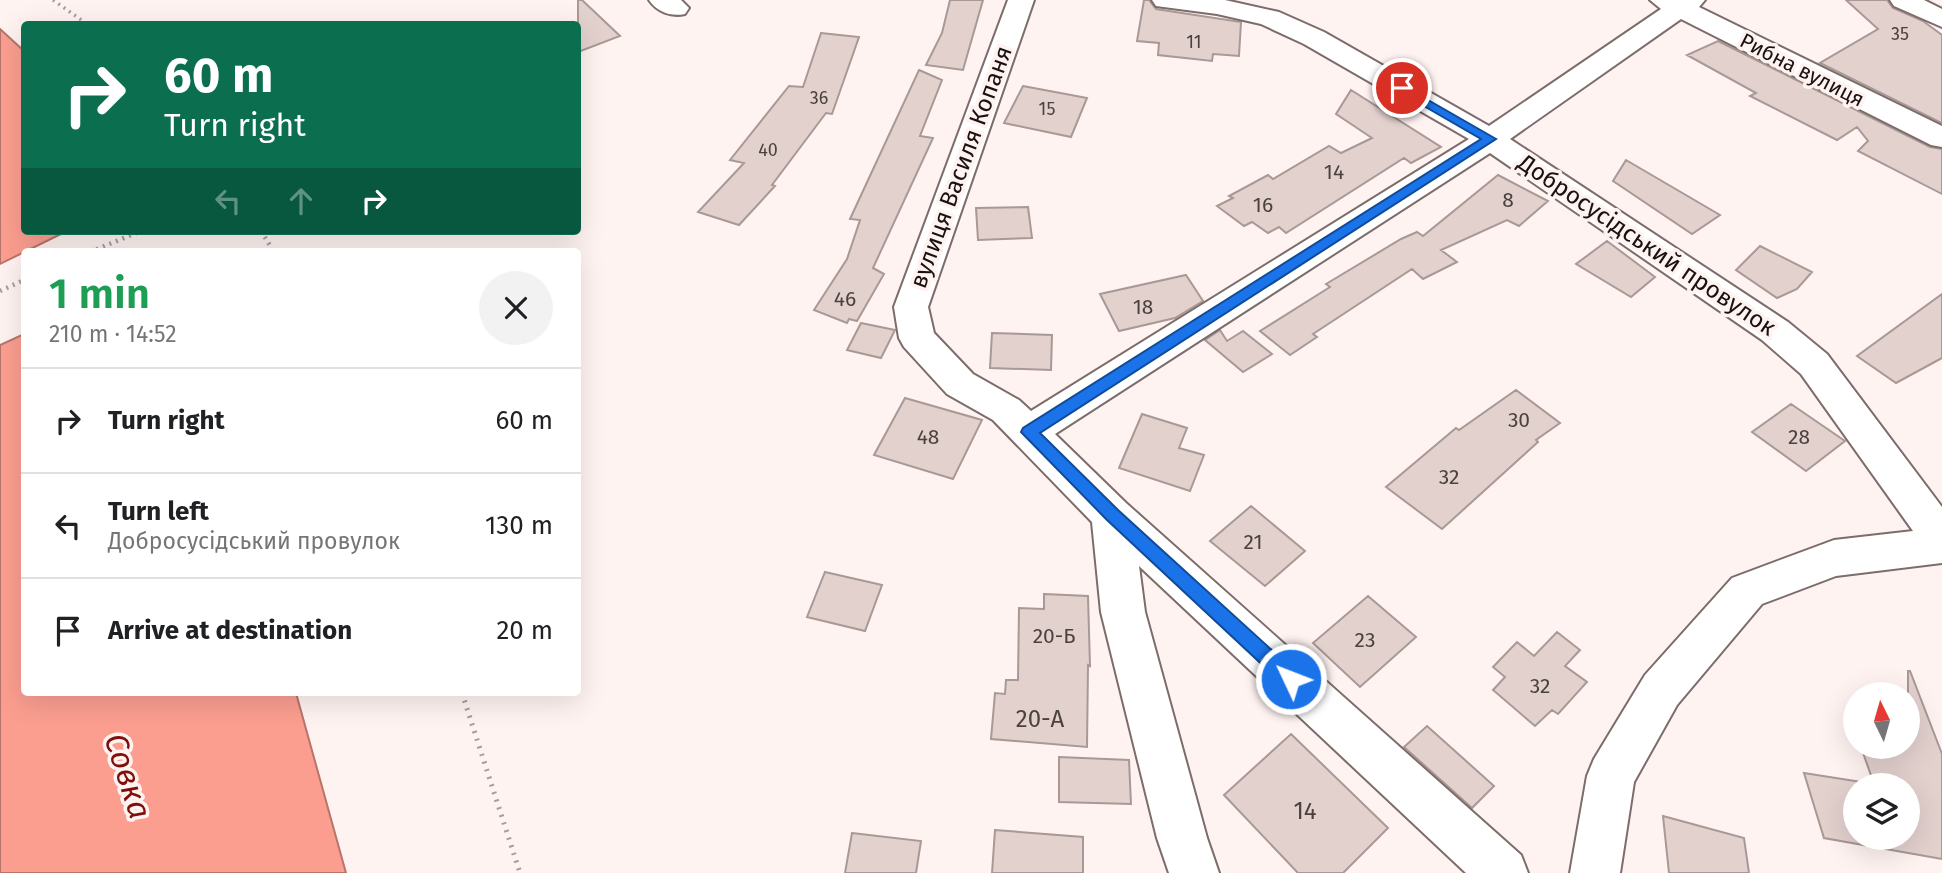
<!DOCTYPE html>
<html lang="en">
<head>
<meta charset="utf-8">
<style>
	body { margin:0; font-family:"Fira Sans",sans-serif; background:#f2f2f2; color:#202124; height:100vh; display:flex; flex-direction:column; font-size:26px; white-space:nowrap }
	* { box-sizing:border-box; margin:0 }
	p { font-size:23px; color:#757577 }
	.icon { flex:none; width:38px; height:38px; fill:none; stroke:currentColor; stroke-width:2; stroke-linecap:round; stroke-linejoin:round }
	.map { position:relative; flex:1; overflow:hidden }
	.drawer { position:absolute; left:21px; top:248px; width:560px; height:448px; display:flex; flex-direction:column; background:#fff; border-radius:7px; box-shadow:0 7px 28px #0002 }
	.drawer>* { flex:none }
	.hud { position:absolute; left:21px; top:21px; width:560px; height:214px; border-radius:7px; box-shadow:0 7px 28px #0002; background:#0b6e4f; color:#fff; overflow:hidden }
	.needle { width:46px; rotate:355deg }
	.buttons { position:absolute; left:1843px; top:682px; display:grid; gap:14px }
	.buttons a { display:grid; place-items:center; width:77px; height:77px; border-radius:50%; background:#fff; box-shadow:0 7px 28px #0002; font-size:35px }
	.pin { position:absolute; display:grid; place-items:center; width:60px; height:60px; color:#fff; margin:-30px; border:4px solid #fff; border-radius:50%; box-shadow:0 2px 7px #0007 }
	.me { position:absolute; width:77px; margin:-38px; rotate:313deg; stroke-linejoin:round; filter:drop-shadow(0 0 5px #0008) }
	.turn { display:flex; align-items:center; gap:24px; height:147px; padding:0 28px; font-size:32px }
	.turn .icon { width:91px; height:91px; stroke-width:2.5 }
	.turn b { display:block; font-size:49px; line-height:60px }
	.lanes { display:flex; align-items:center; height:66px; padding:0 28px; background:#0003; justify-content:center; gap:35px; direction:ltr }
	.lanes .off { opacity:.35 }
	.round { display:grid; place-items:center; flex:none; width:74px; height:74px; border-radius:37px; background:#f2f2f2 }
	.summary { display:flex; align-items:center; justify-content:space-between; height:119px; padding:0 28px }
	h1 { font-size:42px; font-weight:600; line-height:52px; color:#1e9e55 }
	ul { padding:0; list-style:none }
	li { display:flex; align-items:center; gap:21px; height:105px; padding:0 28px; border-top:2px solid #e0e0e0 }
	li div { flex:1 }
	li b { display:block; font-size:26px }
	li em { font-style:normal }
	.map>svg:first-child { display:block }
	.water { fill:#fb9e90; stroke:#b7746a; stroke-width:2 }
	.building { fill:#e3d1ce; stroke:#a99895; stroke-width:2; fill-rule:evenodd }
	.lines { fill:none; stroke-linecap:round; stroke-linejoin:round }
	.street-casing { stroke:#7c6c6a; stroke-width:4 }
	.path-far2 { stroke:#a79d9c; stroke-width:3.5; stroke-dasharray:2 4.5; stroke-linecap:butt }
	.path-far1 { stroke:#a79d9c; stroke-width:4.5; stroke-dasharray:2 5; stroke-linecap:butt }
	.path { stroke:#a79d9c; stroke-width:5; stroke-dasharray:2 6; stroke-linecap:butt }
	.street { fill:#fff; fill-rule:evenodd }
	.route { fill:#1a73e8; stroke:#114b97; stroke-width:2 }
	.labels { text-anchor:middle; stroke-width:7; stroke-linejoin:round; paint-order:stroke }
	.far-number-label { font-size:18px; fill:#4b4240 }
	.far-street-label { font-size:21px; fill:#181211; stroke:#fff3f1 }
	.number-label { font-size:21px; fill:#4b4240 }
	.street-label { font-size:24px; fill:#181211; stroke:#fff3f1 }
	.near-number-label { font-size:24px; fill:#4b4240 }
	.near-water-label { font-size:32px; font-style:italic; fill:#7e0f0a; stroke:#fff3f1 }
</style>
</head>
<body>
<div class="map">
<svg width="1942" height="873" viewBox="0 0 1942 873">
	<rect width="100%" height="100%" fill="#fff3f1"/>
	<path class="water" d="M0 29 24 51V231H67L0 264Z
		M24 334V693H296L346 873H0V345Z"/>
	<path class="building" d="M578 0H582L620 36 578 52Z
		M950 0H983L963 70 926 65 942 33Z
		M1144 0H1149L1156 9 1241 22 1239 56 1213 54 1212 61 1158 55 1159 43 1137 41Z
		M1846 0H1887L1893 8 1923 21 1942 35V123L1820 63 1878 29Z
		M821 33 859 37 832 114 826 113 772 185 775 186 739 225 698 212 744 163 730 160 789 86 803 87Z
		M1718 41 1930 147 1942 149V194L1858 151 1868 141 1857 127 1837 140 1750 96 1756 93 1687 55Z
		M919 70 942 80 920 136 933 138 873 268 884 274 857 321 849 319 847 323 814 310 847 259 860 220 850 219Z
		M1023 86 1087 98 1071 137 1004 123Z
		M1351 90 1441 147 1411 163 1404 158 1286 233 1279 227 1268 233 1252 222 1244 226 1217 206 1233 198 1229 196 1268 175 1273 179 1329 146 1341 153 1372 138 1336 114Z
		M1626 160 1720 215 1692 234 1613 181Z
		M1498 175 1548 201 1519 226 1507 220 1441 250 1457 262 1423 279 1412 269 1313 334 1317 337 1290 355 1260 331 1330 287 1326 284 1401 239 1417 232 1423 236Z
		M1028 207 1032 238 978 240 976 208Z
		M1607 241 1655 277 1631 297 1576 264Z
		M1760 246 1812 272 1797 289 1777 298 1736 270Z
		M1186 275 1203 301 1175 318 1119 331 1100 294Z
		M1942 294V358L1896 383 1857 356Z
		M861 323 895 330 881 358 847 350Z
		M1220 330 1227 341 1243 331 1272 354 1243 372 1205 340Z
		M992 333 1052 335 1051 370 990 368Z
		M1516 390 1560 423 1536 440 1538 442 1442 529 1386 487 1456 428 1459 430Z
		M905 398 982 420 953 479 874 455Z
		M1791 404 1845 441 1806 471 1752 432Z
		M1142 414 1187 428 1179 448 1204 455 1190 491 1119 468Z
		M1251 506 1305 551 1265 586 1210 541Z
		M825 572 882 585 865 631 807 617Z
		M1044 594 1088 596 1090 666 1088 665 1087 747 991 739 995 693 1005 694 1006 680H1018L1019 608 1044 609Z
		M1368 596 1416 637 1360 687 1313 643Z
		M1557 632 1580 650 1565 666 1587 682 1558 714 1552 710 1535 726 1493 690 1505 677 1493 667 1517 642 1534 656Z
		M1908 671H1910L1942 754V859L1824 838 1804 773 1874 784 1861 747H1908ZM1855 786H1908V838H1855Z
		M1427 726 1494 786 1472 808 1404 747Z
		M1291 734 1388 828 1343 873H1298L1224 795Z
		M1059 757 1129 760 1131 804 1059 802Z
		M1663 816 1744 838 1749 873H1669Z
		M995 830 1083 837V873H992Z
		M852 833 921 841 916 873H845Z"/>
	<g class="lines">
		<defs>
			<path id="street" d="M649 0H681L689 8 685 14C671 17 657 12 649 0Z
				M1008 0H1034L928 307 934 333 973 374 1019 400 1031 411 1469 139 1304 44 1261 24 1217 14 1156 6 1152 0H1225L1279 12 1324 32 1489 126 1661 9 1650 0H1705L1699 7 1942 126V147L1931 145 1681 19 1510 139 1788 322 1827 354 1942 507V563L1836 576 1762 604 1677 705 1634 782 1620 873H1570L1587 776 1594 759 1645 675 1732 578 1834 540 1913 531 1801 374 1762 340 1490 153 1055 434 1126 503 1521 855 1528 873H1466L1139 566 1145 612 1207 838 1219 873H1169L1157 838 1101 612 1092 522 993 420 947 394 904 347 899 338 894 307Z
				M1890 0H1924L1942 9V27L1894 6Z"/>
		</defs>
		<use href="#street" class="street-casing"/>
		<path class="path-far2" d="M53 0 87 24"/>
		<path class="path-far1" d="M261 231 274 252
			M90 252 141 231
			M0 291 24 280"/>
		<path class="path" d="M462 693 520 873"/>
		<use href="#street" class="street"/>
	</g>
	<path class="route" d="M1402 85 1496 139 1040 433 1118 510 1297 673 1300 679 1297 685 1291 688 1284 685 1107 520 1021 432 1023 428 1481 139 1398 91 1396 88Z"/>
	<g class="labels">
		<g class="far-number-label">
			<text x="1900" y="40">35</text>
			<text x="1194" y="48">11</text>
			<text x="819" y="104">36</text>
			<text x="1047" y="115">15</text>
			<text x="768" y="156">40</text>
		</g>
		<g class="far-street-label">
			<text transform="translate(1802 70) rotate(27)" y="7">Рибна вулиця</text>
		</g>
		<g class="number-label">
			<text x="1334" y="179">14</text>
			<text x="1508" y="207">8</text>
			<text x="1263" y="212">16</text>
			<text x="845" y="306">46</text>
			<text x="1143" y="314">18</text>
			<text x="1519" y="427">30</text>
			<text x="928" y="444">48</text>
			<text x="1799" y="444">28</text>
			<text x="1449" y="484">32</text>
			<text x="1253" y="549">21</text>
			<text x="1054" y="643">20-Б</text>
			<text x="1365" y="647">23</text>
			<text x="1540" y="693">32</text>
		</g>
		<g class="street-label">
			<text transform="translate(961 167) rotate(-70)" y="8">вулиця Василя Копаня</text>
			<text transform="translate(1647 245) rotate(34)" y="8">Добросусідський провулок</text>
		</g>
		<g class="near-number-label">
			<text x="1040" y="727">20-А</text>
			<text x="1305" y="819">14</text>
		</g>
		<g class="near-water-label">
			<text transform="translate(128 776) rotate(72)" y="11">Совка</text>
		</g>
	</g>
</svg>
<div class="buttons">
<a><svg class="needle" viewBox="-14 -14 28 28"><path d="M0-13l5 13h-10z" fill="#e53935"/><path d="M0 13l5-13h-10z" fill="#757577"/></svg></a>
<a><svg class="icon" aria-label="layers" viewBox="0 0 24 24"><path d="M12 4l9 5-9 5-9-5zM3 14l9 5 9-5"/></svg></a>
</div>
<div class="pin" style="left:1402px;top:88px;background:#d93025"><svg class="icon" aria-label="arrive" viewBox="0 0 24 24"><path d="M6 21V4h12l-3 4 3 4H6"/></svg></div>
<svg class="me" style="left:1291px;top:679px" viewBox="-20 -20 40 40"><circle r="17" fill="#1a73e8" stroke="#fff" stroke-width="3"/><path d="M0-11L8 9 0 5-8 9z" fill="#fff"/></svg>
<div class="hud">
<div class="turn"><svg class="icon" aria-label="right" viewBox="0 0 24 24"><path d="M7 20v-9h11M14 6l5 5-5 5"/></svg><div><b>60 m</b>Turn right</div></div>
<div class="lanes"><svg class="icon off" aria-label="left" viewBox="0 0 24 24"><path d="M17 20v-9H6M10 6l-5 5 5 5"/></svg><svg class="icon off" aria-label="ahead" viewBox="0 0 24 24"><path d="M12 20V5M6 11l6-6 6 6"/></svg><svg class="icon" aria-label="right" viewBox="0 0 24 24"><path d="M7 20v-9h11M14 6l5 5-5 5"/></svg></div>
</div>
<section class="drawer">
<div class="summary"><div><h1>1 min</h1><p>210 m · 14:52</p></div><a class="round"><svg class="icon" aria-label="close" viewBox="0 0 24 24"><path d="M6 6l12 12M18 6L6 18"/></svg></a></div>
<ul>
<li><svg class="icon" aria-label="right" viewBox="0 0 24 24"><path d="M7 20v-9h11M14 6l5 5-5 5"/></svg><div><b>Turn right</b></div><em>60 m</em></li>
<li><svg class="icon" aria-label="left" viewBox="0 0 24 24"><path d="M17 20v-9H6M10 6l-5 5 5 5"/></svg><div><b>Turn left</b><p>Добросусідський провулок</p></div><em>130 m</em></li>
<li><svg class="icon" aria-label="arrive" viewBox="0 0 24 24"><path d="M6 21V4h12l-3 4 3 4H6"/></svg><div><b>Arrive at destination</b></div><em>20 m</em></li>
</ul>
</section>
</div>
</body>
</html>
